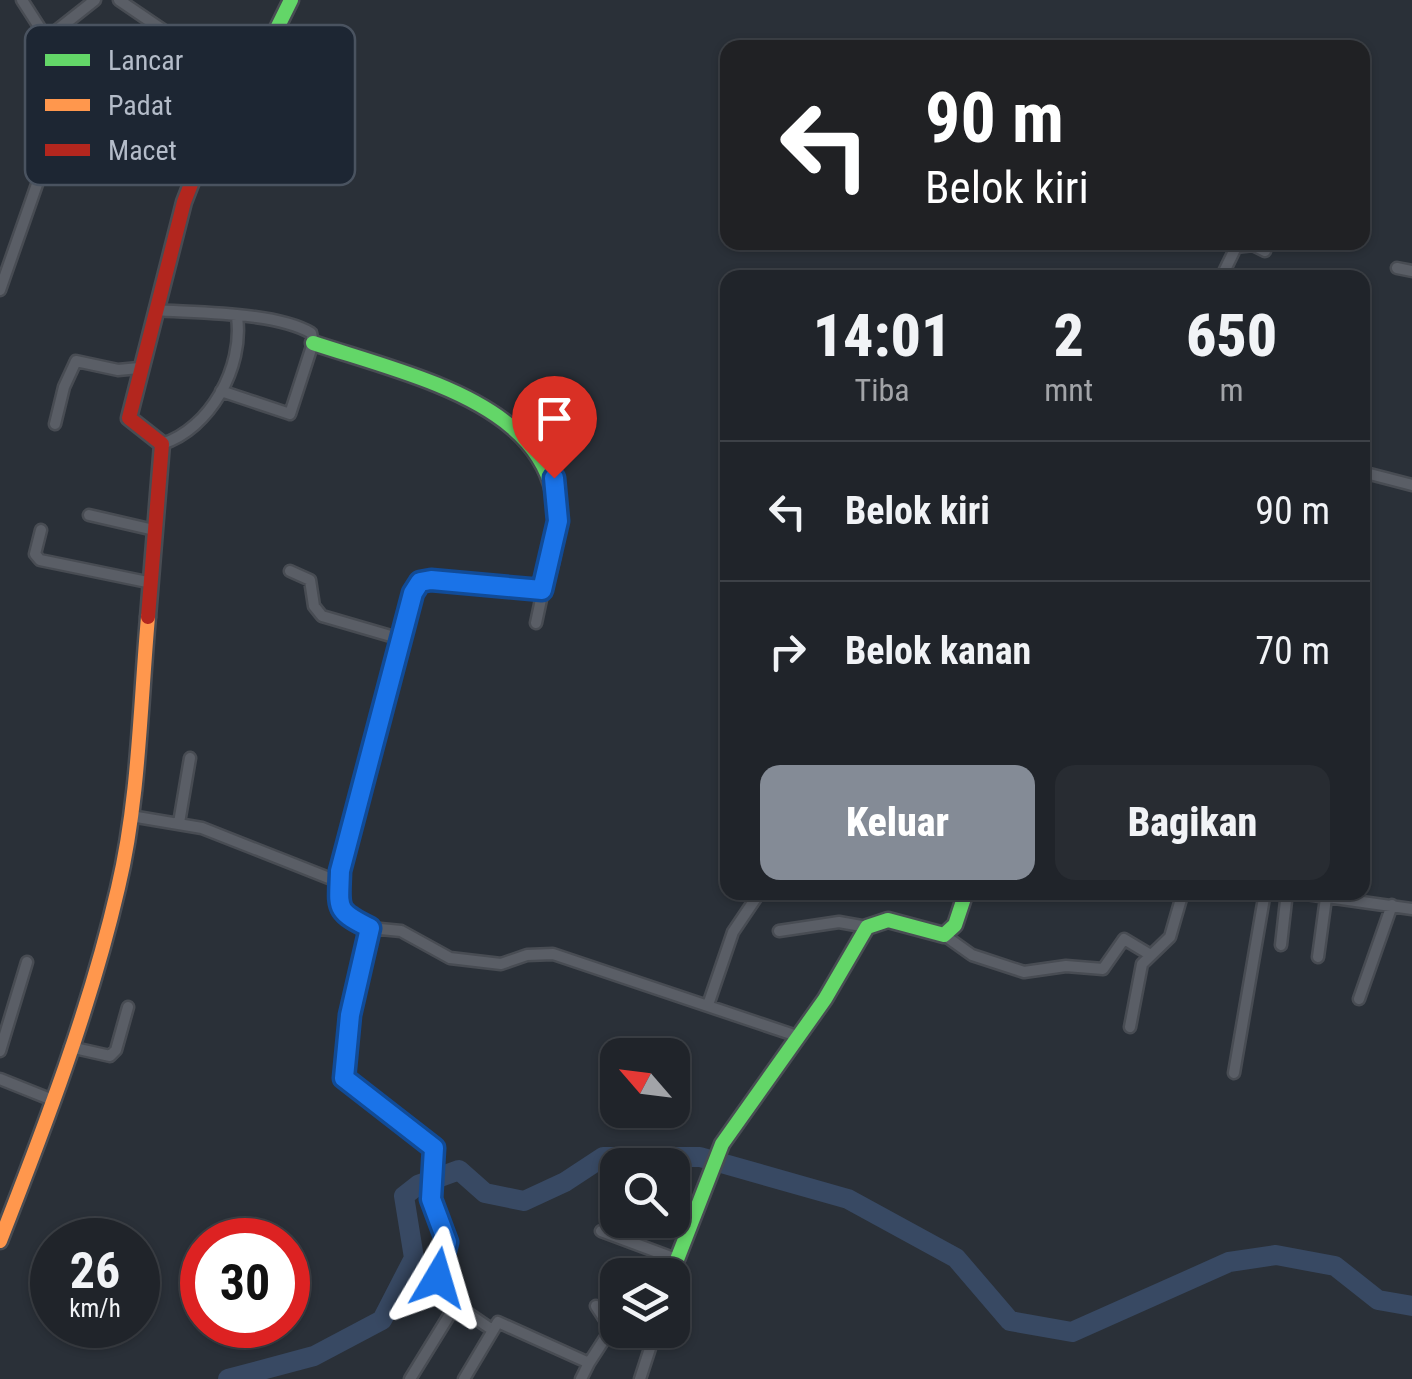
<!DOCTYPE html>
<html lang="id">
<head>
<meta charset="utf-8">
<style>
	body { margin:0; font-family:"Roboto Condensed",sans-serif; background:#282c32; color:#f1f3f6; height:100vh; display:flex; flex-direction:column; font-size:38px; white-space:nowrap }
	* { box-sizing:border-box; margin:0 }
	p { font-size:32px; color:#a2a4a8 }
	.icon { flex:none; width:55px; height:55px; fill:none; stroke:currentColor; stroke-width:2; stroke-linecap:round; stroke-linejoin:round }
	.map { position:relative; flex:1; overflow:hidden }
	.sheet { position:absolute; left:720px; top:270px; width:650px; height:630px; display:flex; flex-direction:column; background:#20242a; border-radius:20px; box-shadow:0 2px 8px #0004,0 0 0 2px #3d4147 }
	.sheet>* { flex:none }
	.guide { position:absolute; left:720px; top:40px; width:650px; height:210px; border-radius:20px; box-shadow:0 2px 8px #0004,0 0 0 2px #3d4147; background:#202124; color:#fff; overflow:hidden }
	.needle { width:65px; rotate:298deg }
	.tools { position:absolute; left:600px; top:1038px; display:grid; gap:20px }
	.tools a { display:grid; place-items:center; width:90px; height:90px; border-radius:20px; background:#20242a; box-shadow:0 2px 8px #0004,0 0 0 2px #3d4147; font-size:50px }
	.speed { position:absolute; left:30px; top:1218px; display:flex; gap:20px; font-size:50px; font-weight:700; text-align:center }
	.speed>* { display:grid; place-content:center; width:130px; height:130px; border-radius:50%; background:#20242a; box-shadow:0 2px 8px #0004,0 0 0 2px #3d4147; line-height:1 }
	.speed small { font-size:25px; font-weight:400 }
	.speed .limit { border:15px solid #d22; background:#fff; color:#111 }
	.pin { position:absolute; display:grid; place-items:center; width:85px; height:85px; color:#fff; margin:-102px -42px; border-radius:50% 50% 50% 0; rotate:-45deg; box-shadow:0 0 10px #0007 }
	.pin .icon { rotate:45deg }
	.me { position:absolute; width:110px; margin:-55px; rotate:7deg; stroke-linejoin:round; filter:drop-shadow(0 0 8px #0008) }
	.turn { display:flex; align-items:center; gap:35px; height:210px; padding:0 40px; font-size:45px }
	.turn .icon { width:130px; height:130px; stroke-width:2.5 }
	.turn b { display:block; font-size:70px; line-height:85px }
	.eta { display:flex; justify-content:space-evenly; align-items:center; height:170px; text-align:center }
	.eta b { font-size:60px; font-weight:800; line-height:70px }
	.primary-button { display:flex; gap:20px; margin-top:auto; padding:20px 40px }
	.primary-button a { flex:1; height:115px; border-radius:20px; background:#848b96; color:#fff; font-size:40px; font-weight:800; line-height:115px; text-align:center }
	.primary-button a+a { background:#282c32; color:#f1f3f6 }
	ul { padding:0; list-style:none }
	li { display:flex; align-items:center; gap:30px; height:140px; padding:0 40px; border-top:2px solid #3d4147 }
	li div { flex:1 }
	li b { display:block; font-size:38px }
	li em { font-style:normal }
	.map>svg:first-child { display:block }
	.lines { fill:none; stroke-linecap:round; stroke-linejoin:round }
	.river { stroke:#384963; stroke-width:20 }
	.street-casing { stroke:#484c53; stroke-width:15 }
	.fast-casing { stroke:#484c53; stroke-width:19 }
	.slow-casing { stroke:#484c53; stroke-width:19 }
	.jam-casing { stroke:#484c53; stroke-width:19 }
	.street { stroke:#5a5e66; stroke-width:10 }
	.fast { stroke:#63d668; stroke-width:14 }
	.slow { stroke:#ff974d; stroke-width:14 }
	.jam { stroke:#b3261e; stroke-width:14 }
	.route-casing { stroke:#114b97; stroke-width:25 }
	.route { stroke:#1a73e8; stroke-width:18 }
	.key { fill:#1d2633; stroke:#4a5360; stroke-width:2.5 }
	.key-label { font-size:28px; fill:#b4bcc9 }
</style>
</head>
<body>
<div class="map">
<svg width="1412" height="1379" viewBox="0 0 1412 1379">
	<rect width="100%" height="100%" fill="#2a3038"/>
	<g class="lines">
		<path class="river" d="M228 1379 314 1356 382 1320 414 1258 404 1196 418 1185 459 1170 485 1193 524 1201 565 1182 603 1157H700L848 1199 956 1258 1010 1321 1072 1332 1229 1262 1276 1255 1335 1266 1378 1300 1412 1306"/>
		<defs>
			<path id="street" d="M22 0 99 120 200 161
				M119 0 163 30
				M47 38 95 0
				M1397 268 1412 271
				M1221 278 1236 247 1253 245 1265 251
				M0 290 42 170 64 166 93 111
				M155 310C197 313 276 312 311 333L313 343 290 414 221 391
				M55 424 64 387 76 361 118 370 139 368
				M162 444C210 429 244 367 237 317
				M1362 472 1412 485
				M89 515 154 530
				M41 530 35 554 40 560 152 583
				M290 571 310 580 314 606 322 616 401 639
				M536 623 543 590
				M131 816 202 828 339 882 337 900 344 915 370 928 401 931 450 958 501 964 527 955 553 954 797 1036
				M179 823 190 758
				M1292 892 1412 909
				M370 928 350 1015 344 1078 434 1148 431 1199 447 1242 437 1292 491 1329
				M779 931 839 922 867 927
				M944 935 972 955 1024 972 1066 966 1103 969 1124 939 1149 954
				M1281 945 1287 892
				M1318 957 1326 898
				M1359 999 1392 905
				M708 1005 733 932 760 892
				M1130 1027 1142 964 1170 937 1183 892
				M70 1047 110 1056 116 1050 128 1007
				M0 1051 27 962
				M1234 1073 1265 892
				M0 1079 55 1101
				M601 1231 676 1259
				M410 1379 455 1306
				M464 1379 498 1322 589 1363 611 1329 596 1306
				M581 1379 589 1363
				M640 1379 656 1330"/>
			<path id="fast" d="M218 148 291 0
				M313 343C438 384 605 416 543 590L431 579 420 582 413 593 339 882
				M671 1275 722 1144 825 999 867 927 888 920 944 935 955 925 966 892"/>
			<path id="slow" d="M0 1241C45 1126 90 1009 118 888 139 800 140 707 148 617"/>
			<path id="jam" d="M148 617 162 444 129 418 184 202 200 161 218 148"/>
		</defs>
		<use href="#street" class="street-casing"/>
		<use href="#fast" class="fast-casing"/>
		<use href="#slow" class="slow-casing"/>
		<use href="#jam" class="jam-casing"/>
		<use href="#street" class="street"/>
		<use href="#fast" class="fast"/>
		<use href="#slow" class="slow"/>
		<use href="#jam" class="jam"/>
	</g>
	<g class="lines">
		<defs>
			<path id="route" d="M438 1278 447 1242 431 1199 434 1148 344 1078 350 1015 370 928C334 910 339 909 340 871L413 593 420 582 431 580 542 590 558 521 554 478"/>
		</defs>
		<use href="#route" class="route-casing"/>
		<use href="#route" class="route"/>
	</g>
	<rect x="25" y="25" width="330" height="160" rx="15" class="key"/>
	<rect x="45" y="54" width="45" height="12" fill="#63d668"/>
	<rect x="45" y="99" width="45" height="12" fill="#ff974d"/>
	<rect x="45" y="144" width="45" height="12" fill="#b3261e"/>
	<g class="key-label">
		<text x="108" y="70">Lancar</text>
		<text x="108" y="115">Padat</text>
		<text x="108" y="160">Macet</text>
	</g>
</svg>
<div class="tools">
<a><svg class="needle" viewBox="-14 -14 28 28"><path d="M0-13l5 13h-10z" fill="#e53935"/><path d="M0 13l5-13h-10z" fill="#a2a4a8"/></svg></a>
<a><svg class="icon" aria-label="search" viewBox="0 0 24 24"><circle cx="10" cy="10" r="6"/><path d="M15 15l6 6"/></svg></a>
<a><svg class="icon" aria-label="layers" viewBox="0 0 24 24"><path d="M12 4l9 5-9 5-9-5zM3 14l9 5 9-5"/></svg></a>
</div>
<div class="speed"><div>26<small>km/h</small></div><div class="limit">30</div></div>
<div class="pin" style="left:554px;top:478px;background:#d93025"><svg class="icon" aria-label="arrive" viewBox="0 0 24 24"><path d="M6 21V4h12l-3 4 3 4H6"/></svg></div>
<svg class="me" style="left:438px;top:1278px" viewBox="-20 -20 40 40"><path d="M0-17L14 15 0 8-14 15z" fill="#1a73e8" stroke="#fff" stroke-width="4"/></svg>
<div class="guide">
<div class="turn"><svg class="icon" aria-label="left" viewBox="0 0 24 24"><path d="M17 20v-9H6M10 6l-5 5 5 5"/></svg><div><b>90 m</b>Belok kiri</div></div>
</div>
<section class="sheet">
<div class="eta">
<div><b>14:01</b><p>Tiba</p></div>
<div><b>2</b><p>mnt</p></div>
<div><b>650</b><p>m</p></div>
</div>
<ul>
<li><svg class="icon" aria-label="left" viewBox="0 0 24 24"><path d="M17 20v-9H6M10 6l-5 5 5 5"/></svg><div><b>Belok kiri</b></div><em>90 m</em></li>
<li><svg class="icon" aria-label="right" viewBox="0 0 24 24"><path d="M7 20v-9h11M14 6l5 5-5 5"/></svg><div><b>Belok kanan</b></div><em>70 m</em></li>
</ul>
<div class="primary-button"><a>Keluar</a><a>Bagikan</a></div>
</section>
</div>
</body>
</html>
